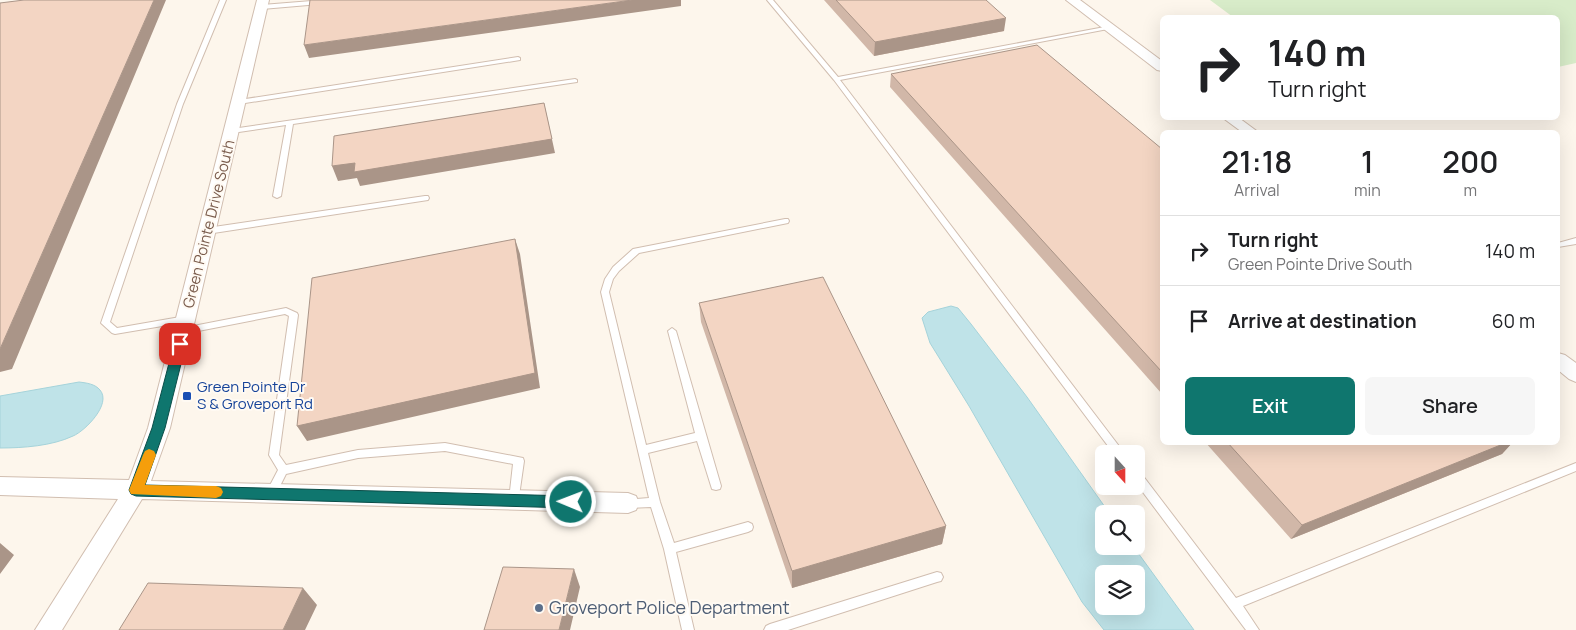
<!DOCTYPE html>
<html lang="en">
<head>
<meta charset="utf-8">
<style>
	body { margin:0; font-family:Manrope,sans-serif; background:#f6f6f6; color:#202124; height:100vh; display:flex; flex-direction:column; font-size:19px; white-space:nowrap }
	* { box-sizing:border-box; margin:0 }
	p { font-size:16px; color:#757577 }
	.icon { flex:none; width:28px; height:28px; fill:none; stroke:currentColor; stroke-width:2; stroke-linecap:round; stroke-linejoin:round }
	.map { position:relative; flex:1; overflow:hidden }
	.details { position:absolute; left:1160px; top:130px; width:400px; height:315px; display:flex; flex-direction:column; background:#fff; border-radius:8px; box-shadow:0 5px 20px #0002 }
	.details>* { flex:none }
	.hud { position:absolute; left:1160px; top:15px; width:400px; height:105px; border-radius:8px; box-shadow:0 5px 20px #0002; background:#fff; color:#202124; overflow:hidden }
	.needle { width:32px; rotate:159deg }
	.tools { position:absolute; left:1095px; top:445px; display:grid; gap:10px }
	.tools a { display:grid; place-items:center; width:50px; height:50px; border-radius:8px; background:#fff; box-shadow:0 5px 20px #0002; font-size:25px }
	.pin { position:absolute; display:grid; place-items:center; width:42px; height:42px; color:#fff; margin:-21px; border-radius:10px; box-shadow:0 2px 8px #0006 }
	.me { position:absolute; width:55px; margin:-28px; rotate:271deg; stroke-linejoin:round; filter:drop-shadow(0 0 4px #0008) }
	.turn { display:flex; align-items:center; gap:18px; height:105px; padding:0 25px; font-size:22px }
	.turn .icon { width:65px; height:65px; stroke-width:2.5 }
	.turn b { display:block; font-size:35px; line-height:42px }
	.eta { display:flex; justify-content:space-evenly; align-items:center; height:85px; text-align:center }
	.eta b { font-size:30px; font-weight:600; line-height:35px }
	.cta { display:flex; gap:10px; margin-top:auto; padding:10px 25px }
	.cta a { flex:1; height:58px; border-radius:8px; background:#0f766e; color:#fff; font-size:20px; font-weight:600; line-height:58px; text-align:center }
	.cta a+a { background:#f6f6f6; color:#202124 }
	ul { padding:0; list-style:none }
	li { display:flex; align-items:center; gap:15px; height:70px; padding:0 25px; border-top:1px solid #e0e0e0 }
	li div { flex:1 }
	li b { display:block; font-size:19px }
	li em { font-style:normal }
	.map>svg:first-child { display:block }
	.green { fill:#d8ecc9 }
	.water { fill:#bfe3e8; stroke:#a5d3da; fill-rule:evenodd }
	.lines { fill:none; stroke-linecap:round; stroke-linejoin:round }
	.lane-casing { stroke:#d1beb0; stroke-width:2 }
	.street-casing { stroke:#d1beb0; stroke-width:2 }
	.lane { fill:#fff; fill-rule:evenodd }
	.street { fill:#fff; fill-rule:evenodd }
	.wall { fill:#d1b7a8 }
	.shaded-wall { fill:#aa9588 }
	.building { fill:#f3d5c3; stroke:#aa9588 }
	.route { fill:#0f766e; stroke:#0a4d48 }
	.slow { fill:#f59e0b }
	.transit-dot { fill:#1a4fb4; stroke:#fffaf3; stroke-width:2 }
	.service-dot { fill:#5c6f8a; stroke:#fffaf3; stroke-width:2 }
	.labels { text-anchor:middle; stroke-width:4; stroke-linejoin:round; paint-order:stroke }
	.street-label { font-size:15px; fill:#7a5c4d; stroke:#fffaf3 }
	.transit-label { font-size:15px; fill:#164399; stroke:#fffaf3; text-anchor:start }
	.near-service-label { font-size:18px; fill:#4e5e75; stroke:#fffaf3; text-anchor:start }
</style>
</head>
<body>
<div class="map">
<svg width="1576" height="630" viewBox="0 0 1576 630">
	<rect width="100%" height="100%" fill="#fdf6ec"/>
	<path class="green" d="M1210 0H1576V63L1558 67V18L1233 17Z"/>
	<path class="water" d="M951 306 958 308 971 324 1027 397 1110 514H1104V546H1133L1194 630H1104L1082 602 969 406 930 343 922 318 928 312ZM1104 574H1136V606H1104Z
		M79 382C87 383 95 384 100 390 112 404 85 431 73 436 52 446 23 448 0 448V396Z"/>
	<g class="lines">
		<defs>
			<path id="lane" d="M220 0H226L183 104 110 322 117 328 186 316 190 319 186 322 115 334 112 333 101 323 177 104Z
				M324 0H346L343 2 262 9 259 7 262 5Z
				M767 0H773L838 77 1110 26V28L1108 29 840 80 1125 454H1114L834 80Z
				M518 57 520 58V60L239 104 236 102 239 100Z
				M575 79 577 80V82L293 124 281 196 277 198 273 196 286 125 232 133 229 131 232 129Z
				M425 196H428L429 198 428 200 207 234 203 231 207 228Z
				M785 219H788L789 221 788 223 639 253 619 271 613 279 609 292 646 445 695 433 668 331 672 328 676 331 721 486 720 489 716 490 712 489 697 441 648 453 660 502 674 543 748 522 752 524 753 527 752 530 748 532 676 552 694 630H682L664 549 651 507 628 508 624 506 623 503 624 500 649 498 601 292 605 279 613 267 633 249Z
				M1576 238V244L1558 247V243Z
				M286 308 297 313 298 315 279 455 286 465 358 450 445 443 523 458 524 461 518 503 514 505 510 503 509 500 513 464 445 451 358 458 286 474 275 496 271 497 267 496 266 493 278 470 269 455 289 316 285 314 183 334 179 331 183 328Z
				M1576 463V471L1243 606 1259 630H1246L1136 483V471L1140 472 1236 598Z
				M937 572 941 573 943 577 941 581 937 582 788 630H764L766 626 770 624Z"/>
			<path id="street" d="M257 0H269L170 428 151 481 628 493 636 496 639 503 636 510 628 513 142 499 62 630H35L118 499 0 495V477L129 480 148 428Z
				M1066 0H1080L1162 61V71L1157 70Z
				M1223 118H1239L1258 132H1242Z
				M1558 353 1565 355 1576 363V382L1569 379 1558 370Z"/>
		</defs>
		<use href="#lane" class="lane-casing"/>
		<use href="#street" class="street-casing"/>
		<use href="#lane" class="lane"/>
		<use href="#street" class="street"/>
	</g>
	<path class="wall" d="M824 0H986L1004 31 874 56Z
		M891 74 1162 149V394L890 87Z
		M699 303 946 526 942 544 792 588 701 322Z
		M1205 442H1513L1502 454 1291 539Z"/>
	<path class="shaded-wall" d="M154 0H166L12 369 0 372V349Z
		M632 0H681V6L309 58 304 45Z
		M1006 18 1004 31 874 56 875 42Z
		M544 103 555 153 360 186 357 178 338 181 332 166Z
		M515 239 520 254 540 388 307 441 297 426Z
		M1508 442H1513L1502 454 1291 539 1302 525Z
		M946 526 942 544 792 588V571Z
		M0 543 14 555 0 574Z
		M574 569 580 587 570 630H559Z
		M303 588 317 605 305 630H283Z"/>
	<path class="building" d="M24 0H154L0 349V3Z
		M310 0H632L304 45Z
		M836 0H986L1006 18 875 42Z
		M1037 45 1162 149V372L891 74Z
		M544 103 552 139 354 172 355 163 332 166 334 136Z
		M515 239 535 373 297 426 312 278Z
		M823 277 946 526 792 571 699 303Z
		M1227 442H1508L1302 525Z
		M503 567 574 569 559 630H484Z
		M148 583 303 588 283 630H119Z"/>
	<path class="route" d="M180 340 186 344 165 428 145 485 571 496 576 498 578 502 576 506 571 508 136 496 131 494 129 490 152 428 174 344Z"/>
	<path class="slow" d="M149 449 154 451 156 455 145 485 216 486 221 488 223 492 221 496 216 498 131 494 129 490 143 455 145 451Z"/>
	<rect class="transit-dot" x="182" y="391" width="10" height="10" rx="2.5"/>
	<circle class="service-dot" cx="539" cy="608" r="5"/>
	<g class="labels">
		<g class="street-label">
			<text transform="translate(209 224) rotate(-76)" y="5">Green Pointe Drive South</text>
		</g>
		<g class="transit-label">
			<text x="197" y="392">Green Pointe Dr<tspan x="197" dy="17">S &amp; Groveport Rd</tspan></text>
		</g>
		<g class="near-service-label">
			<text x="549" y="614">Groveport Police Department</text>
		</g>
	</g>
</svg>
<div class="tools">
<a><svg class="needle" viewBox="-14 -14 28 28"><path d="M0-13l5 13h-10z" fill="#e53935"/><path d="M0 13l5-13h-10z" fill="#757577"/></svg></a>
<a><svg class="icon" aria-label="search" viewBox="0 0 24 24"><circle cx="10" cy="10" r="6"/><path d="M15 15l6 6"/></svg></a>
<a><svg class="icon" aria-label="layers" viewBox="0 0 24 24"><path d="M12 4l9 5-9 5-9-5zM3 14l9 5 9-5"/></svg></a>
</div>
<div class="pin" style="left:180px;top:344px;background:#d93025"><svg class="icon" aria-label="arrive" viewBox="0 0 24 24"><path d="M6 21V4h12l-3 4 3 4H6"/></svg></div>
<svg class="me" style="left:571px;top:502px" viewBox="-20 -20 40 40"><circle r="17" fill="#0f766e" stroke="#fff" stroke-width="3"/><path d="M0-11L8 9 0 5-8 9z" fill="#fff"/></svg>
<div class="hud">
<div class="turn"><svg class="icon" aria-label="right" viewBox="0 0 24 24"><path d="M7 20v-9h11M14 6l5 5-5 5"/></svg><div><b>140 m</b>Turn right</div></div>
</div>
<section class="details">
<div class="eta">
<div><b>21:18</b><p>Arrival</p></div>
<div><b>1</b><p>min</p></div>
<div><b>200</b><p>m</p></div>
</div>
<ul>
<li><svg class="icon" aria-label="right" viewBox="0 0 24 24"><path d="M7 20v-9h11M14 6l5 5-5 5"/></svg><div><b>Turn right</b><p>Green Pointe Drive South</p></div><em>140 m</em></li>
<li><svg class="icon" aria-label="arrive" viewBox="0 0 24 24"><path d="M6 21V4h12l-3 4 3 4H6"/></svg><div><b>Arrive at destination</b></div><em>60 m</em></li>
</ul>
<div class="cta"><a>Exit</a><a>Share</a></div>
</section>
</div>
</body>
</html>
